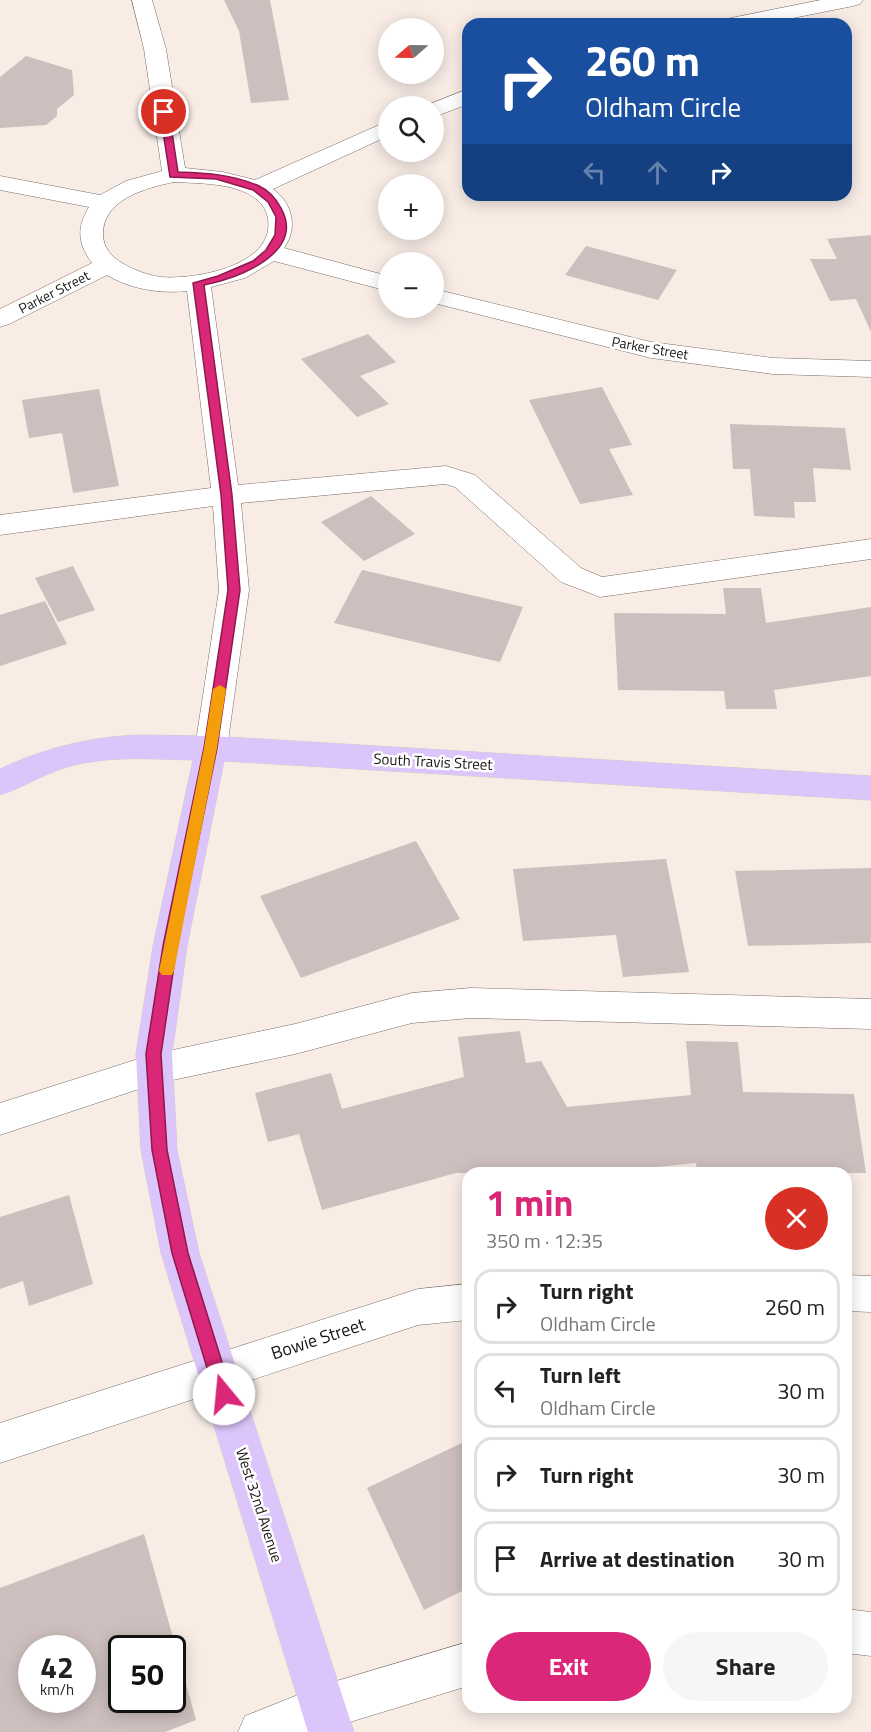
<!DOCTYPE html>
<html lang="en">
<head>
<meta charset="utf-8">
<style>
	body { margin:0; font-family:"Titillium Web",sans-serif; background:#f6f6f6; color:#222; height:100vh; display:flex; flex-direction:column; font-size:22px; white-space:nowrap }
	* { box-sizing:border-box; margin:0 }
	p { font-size:20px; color:#767676 }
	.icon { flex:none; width:33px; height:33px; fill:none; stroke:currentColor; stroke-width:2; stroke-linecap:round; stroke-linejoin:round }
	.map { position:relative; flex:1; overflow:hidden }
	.panel { position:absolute; left:462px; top:1167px; width:390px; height:546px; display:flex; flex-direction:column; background:#fff; border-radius:18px; box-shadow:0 3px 15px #0003 }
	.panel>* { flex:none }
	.hud { position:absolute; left:462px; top:18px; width:390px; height:183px; border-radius:18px; box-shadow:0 3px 15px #0003; background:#1a4fa0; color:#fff; overflow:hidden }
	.needle { width:39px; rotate:250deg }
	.fabs { position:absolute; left:378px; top:18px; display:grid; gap:12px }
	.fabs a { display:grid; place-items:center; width:66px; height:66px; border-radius:50%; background:#fff; box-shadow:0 3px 15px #0003; font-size:30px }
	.speed { position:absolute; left:18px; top:1635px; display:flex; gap:12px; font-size:30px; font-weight:700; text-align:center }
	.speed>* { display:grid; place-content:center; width:78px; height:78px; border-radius:50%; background:#fff; box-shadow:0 3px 15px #0003; line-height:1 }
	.speed small { font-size:15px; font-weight:400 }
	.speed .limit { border:3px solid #111; border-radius:9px; background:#fff; color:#111 }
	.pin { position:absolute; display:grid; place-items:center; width:51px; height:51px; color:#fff; margin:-26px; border:3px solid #fff; border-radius:50%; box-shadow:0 2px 6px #0007 }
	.me { position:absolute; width:66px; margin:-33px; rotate:343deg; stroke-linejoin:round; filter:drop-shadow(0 0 4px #0008) }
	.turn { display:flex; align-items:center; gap:21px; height:126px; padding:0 24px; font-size:27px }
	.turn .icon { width:78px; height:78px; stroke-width:2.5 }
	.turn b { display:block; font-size:42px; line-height:51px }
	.lanes { display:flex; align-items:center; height:57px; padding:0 24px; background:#0003; justify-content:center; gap:30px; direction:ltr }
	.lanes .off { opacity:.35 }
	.round { display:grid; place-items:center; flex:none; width:63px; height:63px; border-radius:32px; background:#f6f6f6 }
	.headline { display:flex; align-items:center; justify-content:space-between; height:102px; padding:0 24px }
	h1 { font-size:36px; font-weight:700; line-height:45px; color:#db2777 }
	.button { display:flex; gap:12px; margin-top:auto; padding:12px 24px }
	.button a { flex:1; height:69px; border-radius:36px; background:#db2777; color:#fff; font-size:24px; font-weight:700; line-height:69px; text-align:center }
	.button a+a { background:#f6f6f6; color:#222 }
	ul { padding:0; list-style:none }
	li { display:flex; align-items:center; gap:18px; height:75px; margin:0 12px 9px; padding:0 12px; border:3px solid #e0e0e0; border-radius:18px }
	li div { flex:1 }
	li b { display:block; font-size:22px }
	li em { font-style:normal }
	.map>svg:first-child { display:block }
	.building { fill:#cdbfbd; fill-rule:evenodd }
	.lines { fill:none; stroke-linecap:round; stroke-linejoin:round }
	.minor-casing { stroke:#776d66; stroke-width:1 }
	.major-casing { stroke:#cccccb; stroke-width:1 }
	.minor { fill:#fff; fill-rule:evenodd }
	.major { fill:#dcc5fb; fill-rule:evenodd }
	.route { fill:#db2777; stroke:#8e194d; stroke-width:1.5 }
	.slow { fill:#f59e0b }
	.labels { text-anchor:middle; stroke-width:5; stroke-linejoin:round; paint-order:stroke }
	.far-street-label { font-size:14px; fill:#191512; stroke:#fff }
	.street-label { font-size:15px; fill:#191512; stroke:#fff }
	.near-street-label { font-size:18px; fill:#191512; stroke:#fff }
</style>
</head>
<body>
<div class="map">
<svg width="871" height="1732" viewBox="0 0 871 1732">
	<rect width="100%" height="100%" fill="#f8ece5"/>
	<path class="building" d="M224 0H270L289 100 251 103 239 31Z
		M26 56 72 70 74 95 57 109V116L46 125 0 128V77Z
		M871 235V332L856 299 830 301 810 259H837L827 239Z
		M586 246 677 270 658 300 565 275Z
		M368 334 396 362 360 376 389 404 357 417 301 359Z
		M602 387 632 445 609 449 633 495 580 504 529 400Z
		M99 389 119 486 73 493 62 433 29 438 22 400Z
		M730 424 845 428 851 470 813 468 816 502H794L795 518 754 516 750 469H733Z
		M371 496 415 534 364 561 321 522Z
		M73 566 95 610 58 622 35 578Z
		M362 570 523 607 500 662 334 623Z
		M723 588H761L766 623 871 607V676L774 690 777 709H726L724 691 618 690 614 613 726 614Z
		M45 601 67 644 0 666V615Z
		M416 841 460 919 301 978 260 896Z
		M666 859 689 972 623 977 616 935 523 941 513 869Z
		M871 868V943L748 946 735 871Z
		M520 1031 526 1063 541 1061 567 1107 691 1095 686 1041 738 1042 743 1092 854 1094 866 1173H697L696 1163 598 1173H456L322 1210 299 1134 268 1142 255 1093 331 1073 342 1109 464 1077 458 1037Z
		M69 1195 93 1284 29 1306 23 1281 0 1289V1217Z
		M468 1440V1588L424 1610 367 1488Z
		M144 1534 196 1720 165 1732H0V1588ZM32 1648H82V1700H32ZM122 1648H172V1700H122Z"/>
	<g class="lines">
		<defs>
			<path id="minor" d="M132 0H152L166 49 185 168 223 172 255 180 388 121V136L273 189C293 203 298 229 284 248L388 276V291L274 261 245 278 211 287 238 485 446 466 475 475 581 568 602 577 871 539V559L600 597 561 582 455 487 445 484 241 503 249 590 227 748 222 756 211 760 200 756 195 748 219 590 213 506 0 535V515L211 488 187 291C160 294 130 289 107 275L9 324 0 327V309L92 263C78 244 76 228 89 207L0 190V176L100 195 126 181 162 171 144 49ZM174 182C193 183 214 183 233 188 250 193 265 201 268 219 275 266 194 280 161 277 147 275 134 270 122 263 112 257 103 248 103 234 103 199 146 188 174 182Z
				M821 0H863L860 4 853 6 763 24H720L724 20 731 18Z
				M468 89V104L434 117V106H425Z
				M434 289 651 342 773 358 871 361V377L773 374 651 358 434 303Z
				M471 988 871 999V1029L471 1018 412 1023 295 1054 154 1084 0 1135V1103L154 1054 295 1024 412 993Z
				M846 1275 871 1276V1312L846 1311Z
				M468 1284V1320L418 1325 0 1463V1423L418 1289Z
				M846 1609 871 1612V1656L846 1653Z
				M468 1642V1686L317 1732H238L245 1716 323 1685Z"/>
			<path id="major" d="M139 735 211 736 871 776V800L224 761 187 946 172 1054 177 1150 199 1253 354 1732H308L161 1253 141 1150 136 1054 153 946 193 760C151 759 105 755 64 768 42 775 22 788 0 795V769C45 748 89 737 139 735Z"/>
		</defs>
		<use href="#minor" class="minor-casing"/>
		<use href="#major" class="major-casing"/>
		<use href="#minor" class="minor"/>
		<use href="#major" class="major"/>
	</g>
	<path class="route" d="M164 109 169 112 178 172C206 173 232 174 259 186 268 190 276 199 281 208 306 253 237 279 204 285L232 495 240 590 217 748 177 946 161 1054 167 1150 188 1253 232 1394 230 1399 224 1402 218 1399 215 1394 172 1253 152 1150 146 1054 163 946 204 748 228 590 221 495 193 283 218 276 253 261 266 250 275 235 276 217 268 202 253 190 216 179 170 177 160 112Z"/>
	<path class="slow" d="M220 685 226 689 217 748 174 971 172 975H162L159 971 204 748 213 689Z"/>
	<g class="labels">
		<g class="far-street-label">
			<text transform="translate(54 292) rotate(-27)" y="5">Parker Street</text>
			<text transform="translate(650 348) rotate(10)" y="5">Parker Street</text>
		</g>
		<g class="street-label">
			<text transform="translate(433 762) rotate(3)" y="5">South Travis Street</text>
			<text transform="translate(259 1505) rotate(72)" y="5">West 32nd Avenue</text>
		</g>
		<g class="near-street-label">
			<text transform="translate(318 1339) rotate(-18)" y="6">Bowie Street</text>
		</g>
	</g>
</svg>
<div class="fabs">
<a><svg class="needle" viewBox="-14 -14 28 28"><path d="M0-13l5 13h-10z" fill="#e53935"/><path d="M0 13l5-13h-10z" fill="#767676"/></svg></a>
<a><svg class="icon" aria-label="search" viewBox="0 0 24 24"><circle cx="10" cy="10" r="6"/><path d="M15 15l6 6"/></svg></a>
<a>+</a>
<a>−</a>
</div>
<div class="speed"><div>42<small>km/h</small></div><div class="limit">50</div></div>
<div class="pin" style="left:164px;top:112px;background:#d93025"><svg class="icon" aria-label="arrive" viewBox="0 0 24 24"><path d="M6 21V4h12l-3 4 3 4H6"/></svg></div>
<svg class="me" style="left:224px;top:1394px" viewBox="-20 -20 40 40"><circle r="19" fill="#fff"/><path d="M0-13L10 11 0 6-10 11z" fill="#db2777"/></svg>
<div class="hud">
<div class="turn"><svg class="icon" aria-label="right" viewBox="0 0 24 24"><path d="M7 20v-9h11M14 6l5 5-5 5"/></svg><div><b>260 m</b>Oldham Circle</div></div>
<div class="lanes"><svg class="icon off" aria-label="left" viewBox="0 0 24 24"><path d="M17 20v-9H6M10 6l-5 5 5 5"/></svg><svg class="icon off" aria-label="ahead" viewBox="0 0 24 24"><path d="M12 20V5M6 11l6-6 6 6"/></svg><svg class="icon" aria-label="right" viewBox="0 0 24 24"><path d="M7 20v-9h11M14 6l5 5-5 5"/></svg></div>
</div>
<section class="panel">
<div class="headline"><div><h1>1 min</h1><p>350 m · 12:35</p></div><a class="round" style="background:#d93025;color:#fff"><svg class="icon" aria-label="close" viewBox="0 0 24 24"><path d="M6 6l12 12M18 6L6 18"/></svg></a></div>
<ul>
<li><svg class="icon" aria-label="right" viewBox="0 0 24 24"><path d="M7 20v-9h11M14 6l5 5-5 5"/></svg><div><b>Turn right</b><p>Oldham Circle</p></div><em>260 m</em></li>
<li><svg class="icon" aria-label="left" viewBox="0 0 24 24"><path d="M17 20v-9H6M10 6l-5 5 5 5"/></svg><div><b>Turn left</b><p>Oldham Circle</p></div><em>30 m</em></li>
<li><svg class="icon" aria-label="right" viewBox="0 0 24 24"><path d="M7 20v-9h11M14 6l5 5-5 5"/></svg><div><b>Turn right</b></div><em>30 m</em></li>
<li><svg class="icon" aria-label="arrive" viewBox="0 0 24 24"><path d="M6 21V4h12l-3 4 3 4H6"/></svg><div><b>Arrive at destination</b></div><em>30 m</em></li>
</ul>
<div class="button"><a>Exit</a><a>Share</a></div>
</section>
</div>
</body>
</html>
